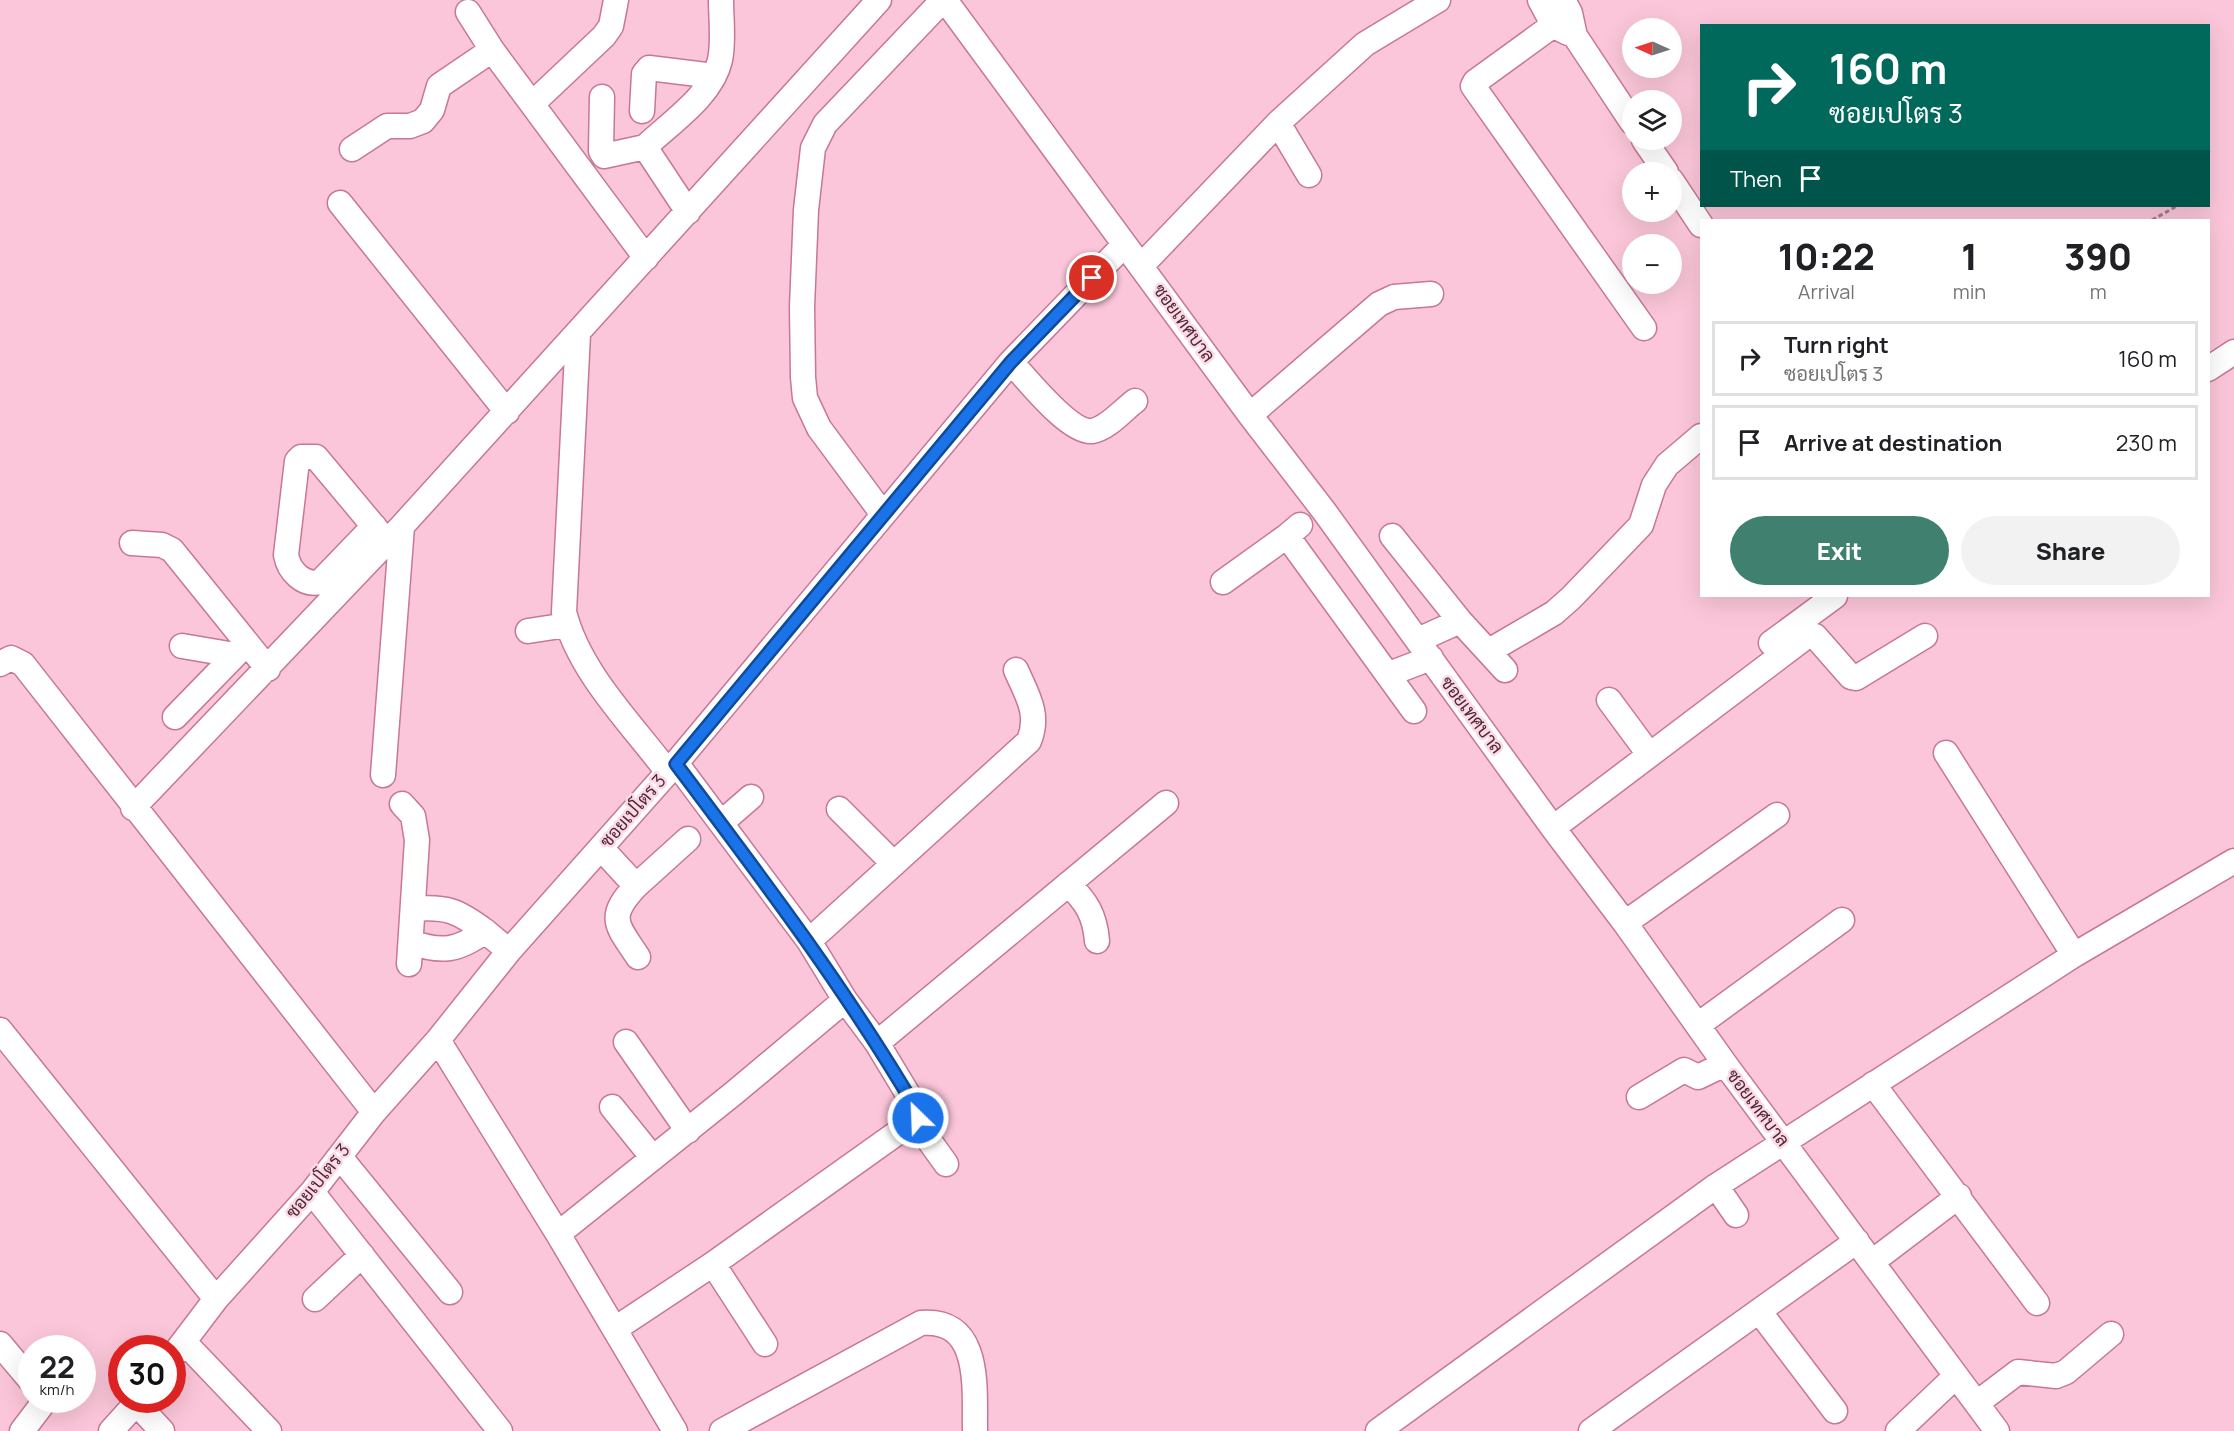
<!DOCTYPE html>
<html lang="en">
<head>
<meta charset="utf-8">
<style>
	body { margin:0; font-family:Manrope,Sarabun,sans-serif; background:#f2f2f2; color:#202124; height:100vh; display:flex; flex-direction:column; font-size:22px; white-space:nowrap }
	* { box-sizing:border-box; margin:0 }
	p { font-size:20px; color:#757577 }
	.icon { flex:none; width:33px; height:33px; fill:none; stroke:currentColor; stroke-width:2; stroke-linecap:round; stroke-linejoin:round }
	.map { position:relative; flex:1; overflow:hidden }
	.side { position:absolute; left:1700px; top:219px; width:510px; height:378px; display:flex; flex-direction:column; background:#fff; border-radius:0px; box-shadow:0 6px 24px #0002 }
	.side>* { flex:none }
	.top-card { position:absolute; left:1700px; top:24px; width:510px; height:183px; border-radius:0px; box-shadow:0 6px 24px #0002; background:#00695c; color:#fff; overflow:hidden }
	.needle { width:39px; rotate:273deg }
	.fabs { position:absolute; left:1622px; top:18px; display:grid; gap:12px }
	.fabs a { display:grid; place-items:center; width:60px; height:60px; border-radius:50%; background:#fff; box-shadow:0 6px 24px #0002; font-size:30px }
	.speed { position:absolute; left:18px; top:1335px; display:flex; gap:12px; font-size:30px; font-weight:700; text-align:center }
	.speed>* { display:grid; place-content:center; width:78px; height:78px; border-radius:50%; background:#fff; box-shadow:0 6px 24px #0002; line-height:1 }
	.speed small { font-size:15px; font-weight:400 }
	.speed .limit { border:9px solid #d22; background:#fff; color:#111 }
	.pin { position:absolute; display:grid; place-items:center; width:51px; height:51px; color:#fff; margin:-26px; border:3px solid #fff; border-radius:50%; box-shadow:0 2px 6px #0007 }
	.me { position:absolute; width:66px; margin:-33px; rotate:336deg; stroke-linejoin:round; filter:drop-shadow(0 0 4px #0008) }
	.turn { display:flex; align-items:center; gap:21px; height:126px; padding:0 30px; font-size:27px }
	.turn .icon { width:78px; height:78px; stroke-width:2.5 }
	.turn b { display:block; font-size:42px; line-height:51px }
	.then { display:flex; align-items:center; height:57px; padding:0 30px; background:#0003; gap:12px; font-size:22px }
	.eta { display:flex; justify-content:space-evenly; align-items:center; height:102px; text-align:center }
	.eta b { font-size:36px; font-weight:800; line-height:42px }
	.action { display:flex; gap:12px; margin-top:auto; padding:12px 30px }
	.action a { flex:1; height:69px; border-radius:36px; background:#40806f; color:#fff; font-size:24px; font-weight:800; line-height:69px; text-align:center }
	.action a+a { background:#f2f2f2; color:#202124 }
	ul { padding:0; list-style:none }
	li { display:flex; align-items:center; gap:18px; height:75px; margin:0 12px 9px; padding:0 18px; border:3px solid #e0e0e0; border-radius:0px }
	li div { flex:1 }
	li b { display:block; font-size:22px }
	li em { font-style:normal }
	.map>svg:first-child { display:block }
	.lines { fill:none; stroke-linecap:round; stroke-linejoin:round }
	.minor-casing { stroke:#c77798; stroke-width:27 }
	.path { stroke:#a77b8c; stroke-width:3; stroke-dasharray:4.5 3; stroke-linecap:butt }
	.minor { stroke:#fff; stroke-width:24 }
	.route-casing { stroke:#114b97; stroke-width:15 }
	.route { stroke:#1a73e8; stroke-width:10 }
	.labels { text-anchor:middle; stroke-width:5; stroke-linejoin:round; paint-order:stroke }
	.street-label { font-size:18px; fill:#4b2937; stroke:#fdd8e5 }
</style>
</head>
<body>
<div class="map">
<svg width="2234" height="1431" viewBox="0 0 2234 1431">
	<rect width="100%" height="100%" fill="#fbc6d9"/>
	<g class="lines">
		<defs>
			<path id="minor" d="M945 0 1250 415 1324 511 1553 828 1625 923 1725 1064 1997 1431
				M1540 0 1554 26 1568 33
				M1563 0 1570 13 1575 36 1632 122
				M468 12 492 50
				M1570 13 1475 82 1473 86 1644 328
				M602 97 601 151 604 156 645 147 688 212
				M532 104 604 36 611 26 616 0
				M642 111 644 74 649 68 714 76
				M1278 123 1309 175
				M1644 140 1666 172
				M645 147C670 123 712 96 720 60 724 42 721 19 721 0
				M352 149 387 126H410L423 121 432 110 439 86 492 50 646 258
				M1671 180 1701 225
				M340 203 507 412
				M1142 265 1278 123 1365 44 1438 0
				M578 334 564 612C579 672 630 722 667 771
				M1011 362C1027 379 1069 433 1092 431 1107 429 1123 410 1135 401
				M2208 369 2234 352
				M1250 415 1379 304 1394 297 1431 294
				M882 513 819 428 805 398 803 377 802 307 806 210 813 148 825 124 943 0
				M1300 525 1287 536 1414 711
				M374 526 320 582C303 586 289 571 286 555L297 461 301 457H316L387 542
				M1392 536 1460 621
				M132 543 162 545 172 550 268 669
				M1223 582 1287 536
				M528 631 567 625
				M1418 640 1460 621 1505 670
				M1771 643 1835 596
				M182 646 235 655
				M1489 651 1554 613 1571 598 1641 525 1654 485 1667 465 1701 436
				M0 664 11 658 23 664 374 1112
				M1389 674 1431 658
				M1609 700 1643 746
				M175 717 247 643
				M1946 753 2074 955
				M383 775 402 526
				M402 804 413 816 417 840 409 964
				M133 808 402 526 879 0
				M839 809 894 864
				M721 823 751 797
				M1553 828 1807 636H1815L1851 677 1856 678 1925 636
				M601 848 636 886C606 918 617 925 638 957
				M1068 884C1086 901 1095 915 1097 941
				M636 886 688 839
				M413 909C447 906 458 911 485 931
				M1625 923 1777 815
				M809 941 1029 741C1040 714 1027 695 1016 670
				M411 942C441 953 458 951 485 931L509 951
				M1698 1025 1842 920
				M0 1030 216 1299
				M438 1040 558 1234 675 1431
				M626 1042 688 1131
				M877 1043 1166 803
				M1873 1084 2037 1303
				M1639 1097 1684 1070 1698 1077 1725 1064
				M612 1107 653 1158
				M916 1122 946 1164
				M340 1157 450 1292
				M1716 1186 1736 1215
				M312 1192 500 1431
				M558 1234 734 1093 845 1000
				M1872 1262 1959 1196
				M713 1264 765 1344
				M315 1299 362 1255
				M1759 1311 1835 1411
				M615 1329 713 1264 918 1118V1111L877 1043 845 1000 809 941 676 763
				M184 1342 269 1431
				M0 1344 32 1382
				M172 1357 216 1299 312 1192 374 1112 438 1040 509 951 676 763 1011 362 1124 245
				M136 1403 162 1431
				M1977 1403 2018 1372 2056 1376 2066 1372 2111 1334
				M22 1431 41 1406 43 1400
				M111 1431 139 1400
				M722 1431 921 1323C983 1318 974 1390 975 1431
				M1378 1431 1716 1186 2074 955 2234 861
				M1591 1431 1857 1241
				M1898 1431 1956 1376"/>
		</defs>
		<use href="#minor" class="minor-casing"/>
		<path class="path" d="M2152 220 2177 206"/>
		<use href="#minor" class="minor"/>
	</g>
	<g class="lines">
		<defs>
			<path id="route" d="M918 1118V1112C846 989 761 877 676 764L1011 362 1092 278"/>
		</defs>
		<use href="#route" class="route-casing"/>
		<use href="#route" class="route"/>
	</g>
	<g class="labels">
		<g class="street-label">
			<text transform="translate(1184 323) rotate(54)" y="6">ซอยเทศบาล</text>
			<text transform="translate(1472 715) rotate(53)" y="6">ซอยเทศบาล</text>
			<text transform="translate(633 811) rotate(-49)" y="6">ซอยเปโตร 3</text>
			<text transform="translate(1758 1108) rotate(53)" y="6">ซอยเทศบาล</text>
			<text transform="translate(318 1181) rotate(-51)" y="6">ซอยเปโตร 3</text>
		</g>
	</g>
</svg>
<div class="fabs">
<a><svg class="needle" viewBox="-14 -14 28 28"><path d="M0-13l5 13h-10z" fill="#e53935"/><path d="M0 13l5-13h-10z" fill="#757577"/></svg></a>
<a><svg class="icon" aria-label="layers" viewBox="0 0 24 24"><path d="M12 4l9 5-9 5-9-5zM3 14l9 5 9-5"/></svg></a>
<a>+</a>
<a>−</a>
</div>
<div class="speed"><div>22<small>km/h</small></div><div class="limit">30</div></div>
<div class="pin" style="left:1092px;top:278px;background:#d93025"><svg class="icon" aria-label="arrive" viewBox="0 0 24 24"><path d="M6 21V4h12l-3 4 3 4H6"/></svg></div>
<svg class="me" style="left:918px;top:1118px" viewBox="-20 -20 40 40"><circle r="17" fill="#1a73e8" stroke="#fff" stroke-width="3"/><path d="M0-11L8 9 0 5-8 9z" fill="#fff"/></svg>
<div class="top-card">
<div class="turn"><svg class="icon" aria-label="right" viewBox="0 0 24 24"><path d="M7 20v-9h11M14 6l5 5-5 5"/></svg><div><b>160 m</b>ซอยเปโตร 3</div></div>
<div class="then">Then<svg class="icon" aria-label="arrive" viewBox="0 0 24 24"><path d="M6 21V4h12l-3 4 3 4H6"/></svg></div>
</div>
<section class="side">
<div class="eta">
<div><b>10:22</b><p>Arrival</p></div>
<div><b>1</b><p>min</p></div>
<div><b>390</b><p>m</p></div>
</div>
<ul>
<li><svg class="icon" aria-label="right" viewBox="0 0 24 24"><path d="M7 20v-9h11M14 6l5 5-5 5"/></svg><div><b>Turn right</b><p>ซอยเปโตร 3</p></div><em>160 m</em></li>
<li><svg class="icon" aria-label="arrive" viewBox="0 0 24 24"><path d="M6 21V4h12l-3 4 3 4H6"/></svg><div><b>Arrive at destination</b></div><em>230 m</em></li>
</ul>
<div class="action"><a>Exit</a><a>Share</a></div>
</section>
</div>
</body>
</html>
